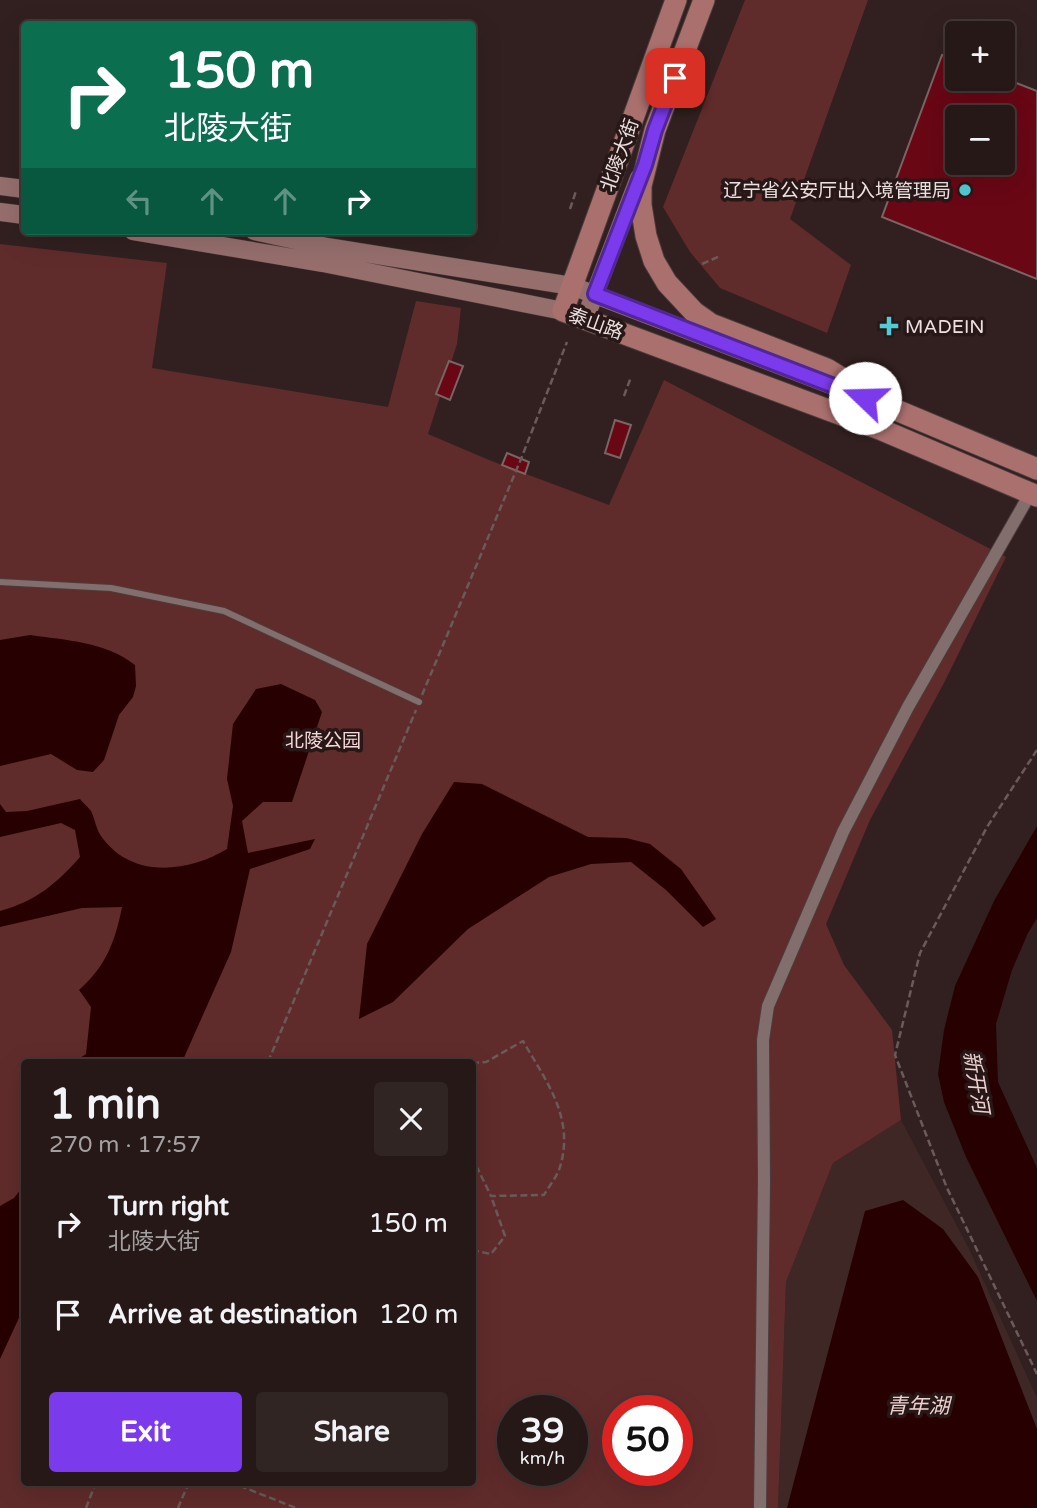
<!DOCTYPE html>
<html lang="en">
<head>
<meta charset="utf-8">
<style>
	body { margin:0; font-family:"Varela Round","Noto Sans SC",sans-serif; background:#312524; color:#f1f3f6; height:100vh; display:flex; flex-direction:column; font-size:26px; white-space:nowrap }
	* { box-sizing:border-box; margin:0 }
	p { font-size:23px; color:#a3a0a1 }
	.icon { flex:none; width:38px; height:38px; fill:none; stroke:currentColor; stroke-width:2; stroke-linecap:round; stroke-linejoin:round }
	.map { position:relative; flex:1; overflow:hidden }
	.drawer { position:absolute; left:21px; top:1059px; width:455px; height:427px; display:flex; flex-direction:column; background:#251817; border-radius:7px; box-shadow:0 7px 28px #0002,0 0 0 2px #423736 }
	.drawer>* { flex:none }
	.hud { position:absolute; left:21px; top:21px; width:455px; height:214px; border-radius:7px; box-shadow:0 7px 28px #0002,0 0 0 2px #423736; background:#0b6e4f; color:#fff; overflow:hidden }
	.fabs { position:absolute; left:945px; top:21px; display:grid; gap:14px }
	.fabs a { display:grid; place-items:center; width:70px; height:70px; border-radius:7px; background:#251817; box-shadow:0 7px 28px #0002,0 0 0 2px #423736; font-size:35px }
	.speed { position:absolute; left:497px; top:1395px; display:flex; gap:14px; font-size:35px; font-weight:700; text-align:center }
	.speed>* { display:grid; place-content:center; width:91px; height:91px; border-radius:50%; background:#251817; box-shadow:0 7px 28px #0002,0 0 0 2px #423736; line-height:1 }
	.speed small { font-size:18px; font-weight:400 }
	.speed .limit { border:10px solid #d22; background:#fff; color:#111 }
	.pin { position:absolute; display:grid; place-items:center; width:60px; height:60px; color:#fff; margin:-30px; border-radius:14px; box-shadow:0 4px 10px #0006 }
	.me { position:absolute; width:77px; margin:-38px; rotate:291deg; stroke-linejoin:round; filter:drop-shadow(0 0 5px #0008) }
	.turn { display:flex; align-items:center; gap:24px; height:147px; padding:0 28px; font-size:32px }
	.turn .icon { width:91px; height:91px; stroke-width:2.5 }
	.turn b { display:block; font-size:49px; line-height:60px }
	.lanes { display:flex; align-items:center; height:66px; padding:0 28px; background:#0003; justify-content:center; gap:35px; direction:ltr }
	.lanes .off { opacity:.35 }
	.round { display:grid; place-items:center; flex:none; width:74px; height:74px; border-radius:7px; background:#312524 }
	.overview { display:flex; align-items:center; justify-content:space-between; height:119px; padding:0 28px }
	h1 { font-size:42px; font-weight:700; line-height:52px }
	.primary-button { display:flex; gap:14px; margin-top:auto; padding:14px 28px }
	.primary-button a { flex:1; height:80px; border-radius:7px; background:#7c3aed; color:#fff; font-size:28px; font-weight:700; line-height:80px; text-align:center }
	.primary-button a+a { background:#312524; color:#f1f3f6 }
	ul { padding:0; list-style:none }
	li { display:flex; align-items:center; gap:21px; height:91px; padding:0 28px }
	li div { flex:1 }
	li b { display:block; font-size:26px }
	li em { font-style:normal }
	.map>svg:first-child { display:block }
	.built { fill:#3f2726 }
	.green { fill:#602b2b; fill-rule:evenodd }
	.water { fill:#270001 }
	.building { fill:#690715; stroke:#796563; stroke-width:2; fill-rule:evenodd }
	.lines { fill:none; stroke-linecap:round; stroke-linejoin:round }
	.lane-casing { stroke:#4b3d3d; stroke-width:8 }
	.street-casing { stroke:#4b3d3d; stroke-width:14 }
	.secondary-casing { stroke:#4b3d3d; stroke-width:19 }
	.primary-casing { stroke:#4b3d3d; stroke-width:23 }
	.path { stroke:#6a5a5a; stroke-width:2.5; stroke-dasharray:7 3.5; stroke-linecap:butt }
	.lane { stroke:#826e6c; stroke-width:6 }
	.street { stroke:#826e6c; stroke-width:12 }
	.secondary { stroke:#966f6d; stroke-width:18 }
	.primary { stroke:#aa706e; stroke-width:21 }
	.route-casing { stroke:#51269a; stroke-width:18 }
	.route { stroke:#7c3aed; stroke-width:12 }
	.poi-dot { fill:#51ccd5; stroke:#271716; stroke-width:2.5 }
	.labels { text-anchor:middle; stroke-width:7; stroke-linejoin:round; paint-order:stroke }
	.street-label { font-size:19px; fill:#ece0e0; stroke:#271716 }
	.poi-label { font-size:19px; fill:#ece0e0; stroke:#271716; text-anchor:end }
	.park-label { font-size:19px; fill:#f5d8d7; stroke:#271716 }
	.water-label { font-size:21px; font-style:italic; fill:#eed2d0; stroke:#271716 }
</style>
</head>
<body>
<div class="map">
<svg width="1037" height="1508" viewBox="0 0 1037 1508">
	<rect width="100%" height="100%" fill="#31201f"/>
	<path class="built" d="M901 1120 969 1249 1037 1398V1508H778L786 1282 833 1163Z"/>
	<path class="green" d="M745 0H868L790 219 851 265 827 333 720 288 690 252 663 207Z
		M0 244 167 263 152 368 388 407 416 301 461 308 457 344 428 434 489 460 609 505 664 380 1006 557 945 681 870 820 826 924 844 965 892 1030 901 1120 833 1163 786 1282 778 1508H0ZM24 1062H472V1482H24ZM513 1410H572V1470H513ZM618 1410H677V1470H618Z"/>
	<path class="water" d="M30 635C65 640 106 642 135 665L136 686 133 697 119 715 104 760 93 772 77 770 51 754 0 766V640Z
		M281 684 315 700 322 712 292 802H263L242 821 248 853 315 839 310 849 250 869 231 952 182 1062H74L86 1054 91 1007 79 990C106 966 115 942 122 907L82 908 0 927V911C36 901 56 884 80 857L75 830 61 823 0 837V804L6 812 27 811 80 799C83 803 88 807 91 811 95 819 96 829 101 836 131 879 187 873 227 849L233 806 227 779 233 724 256 689Z
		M454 782 482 784 588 837 626 838 650 844 681 869 716 919 703 927 666 890 631 862 591 864 549 877 468 929 393 1002 359 1019 367 944 422 834Z
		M1037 826V918L1028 933 1012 970 996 1024 998 1082 1037 1168V1301L966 1157 944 1102 938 1074 944 1030 955 986 994 901Z
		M24 1185V1307L0 1359V1206L14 1198Z
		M903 1200 943 1229 978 1277 1037 1429V1508H787L865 1211Z"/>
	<path class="building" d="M942 55 957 60V79H1006L1037 91V279L882 217ZM957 117H1003V163H957Z
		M449 361 463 366 450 400 436 394Z
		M615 420 631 425 620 458 605 453Z
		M507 453 529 462 525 474 502 465Z"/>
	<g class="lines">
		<defs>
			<path id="lane" d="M0 582 111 588 224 611 419 702"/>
			<path id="street" d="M760 1508 764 1182 763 1040 768 1006 843 832 908 707 1030 494"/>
			<path id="secondary" d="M0 186 24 189
				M0 212 24 215
				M133 231 323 263 563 311
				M254 231 327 247 572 286 857 395
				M585 319 639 178"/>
			<path id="primary" d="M676 0 563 311 882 430 1037 496
				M704 0 655 130 641 186V205L646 236 654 261 667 283 694 312 711 324 827 369 889 407 1037 469"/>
		</defs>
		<use href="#lane" class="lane-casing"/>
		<use href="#street" class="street-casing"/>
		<use href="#secondary" class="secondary-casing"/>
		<use href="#primary" class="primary-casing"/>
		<path class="path" d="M570 209 576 191
			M702 264 720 256
			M624 396 631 377
			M422 695 521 459 567 342
			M1037 750 987 827 920 953 895 1055 947 1188 1037 1374
			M268 1062 416 710
			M472 1063 486 1062 523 1041C546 1081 575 1118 560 1167 557 1177 549 1186 544 1195L491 1196 472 1157
			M472 1250 491 1254 505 1236 491 1196
			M230 1482 296 1508
			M86 1508 96 1482
			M178 1508 189 1482"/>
		<use href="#lane" class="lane"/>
		<use href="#street" class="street"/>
		<use href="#secondary" class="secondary"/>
		<use href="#primary" class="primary"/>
	</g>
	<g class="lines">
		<defs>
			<path id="route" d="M675 78 655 130 645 165 595 294 865 398"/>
		</defs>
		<use href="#route" class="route-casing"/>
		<use href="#route" class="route"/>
	</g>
	<g class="poi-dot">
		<circle cx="965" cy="190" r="7"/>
		<path d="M885.5 315.5h7v7h7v7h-7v7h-7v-7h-7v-7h7z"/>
	</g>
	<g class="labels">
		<g class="street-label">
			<text transform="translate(619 155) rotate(-70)" y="7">北陵大街</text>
			<text transform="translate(596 323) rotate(20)" y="7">泰山路</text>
		</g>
		<g class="poi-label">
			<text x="951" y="197">辽宁省公安厅出入境管理局</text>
			<text x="905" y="333" text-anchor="start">MADEIN</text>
		</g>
		<g class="park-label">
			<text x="323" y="747">北陵公园</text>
		</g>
		<g class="water-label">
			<text transform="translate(976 1082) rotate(80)" y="7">新开河</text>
			<text x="918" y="1413">青年湖</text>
		</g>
	</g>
</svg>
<div class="fabs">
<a>+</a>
<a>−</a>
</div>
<div class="speed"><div>39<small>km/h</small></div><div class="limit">50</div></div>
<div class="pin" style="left:675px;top:78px;background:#d93025"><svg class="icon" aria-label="arrive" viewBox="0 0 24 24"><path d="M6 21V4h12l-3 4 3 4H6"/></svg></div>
<svg class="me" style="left:865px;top:398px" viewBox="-20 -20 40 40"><circle r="19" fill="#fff"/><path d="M0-13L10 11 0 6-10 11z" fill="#7c3aed"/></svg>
<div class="hud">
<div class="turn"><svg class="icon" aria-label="right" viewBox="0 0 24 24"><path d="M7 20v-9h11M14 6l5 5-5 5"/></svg><div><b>150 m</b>北陵大街</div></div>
<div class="lanes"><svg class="icon off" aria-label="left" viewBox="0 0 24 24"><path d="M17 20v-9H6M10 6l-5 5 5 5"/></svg><svg class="icon off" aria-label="ahead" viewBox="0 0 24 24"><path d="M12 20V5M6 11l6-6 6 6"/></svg><svg class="icon off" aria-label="ahead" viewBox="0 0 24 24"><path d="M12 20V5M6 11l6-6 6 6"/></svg><svg class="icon" aria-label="right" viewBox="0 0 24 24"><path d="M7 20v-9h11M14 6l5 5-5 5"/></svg></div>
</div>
<section class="drawer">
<div class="overview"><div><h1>1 min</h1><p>270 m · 17:57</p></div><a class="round"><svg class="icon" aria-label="close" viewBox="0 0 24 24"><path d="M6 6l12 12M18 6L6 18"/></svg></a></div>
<ul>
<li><svg class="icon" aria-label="right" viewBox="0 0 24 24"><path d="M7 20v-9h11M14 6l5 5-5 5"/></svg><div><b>Turn right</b><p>北陵大街</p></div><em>150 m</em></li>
<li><svg class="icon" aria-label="arrive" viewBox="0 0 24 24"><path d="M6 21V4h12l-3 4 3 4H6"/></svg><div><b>Arrive at destination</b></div><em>120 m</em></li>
</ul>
<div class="primary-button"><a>Exit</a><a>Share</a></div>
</section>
</div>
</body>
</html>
